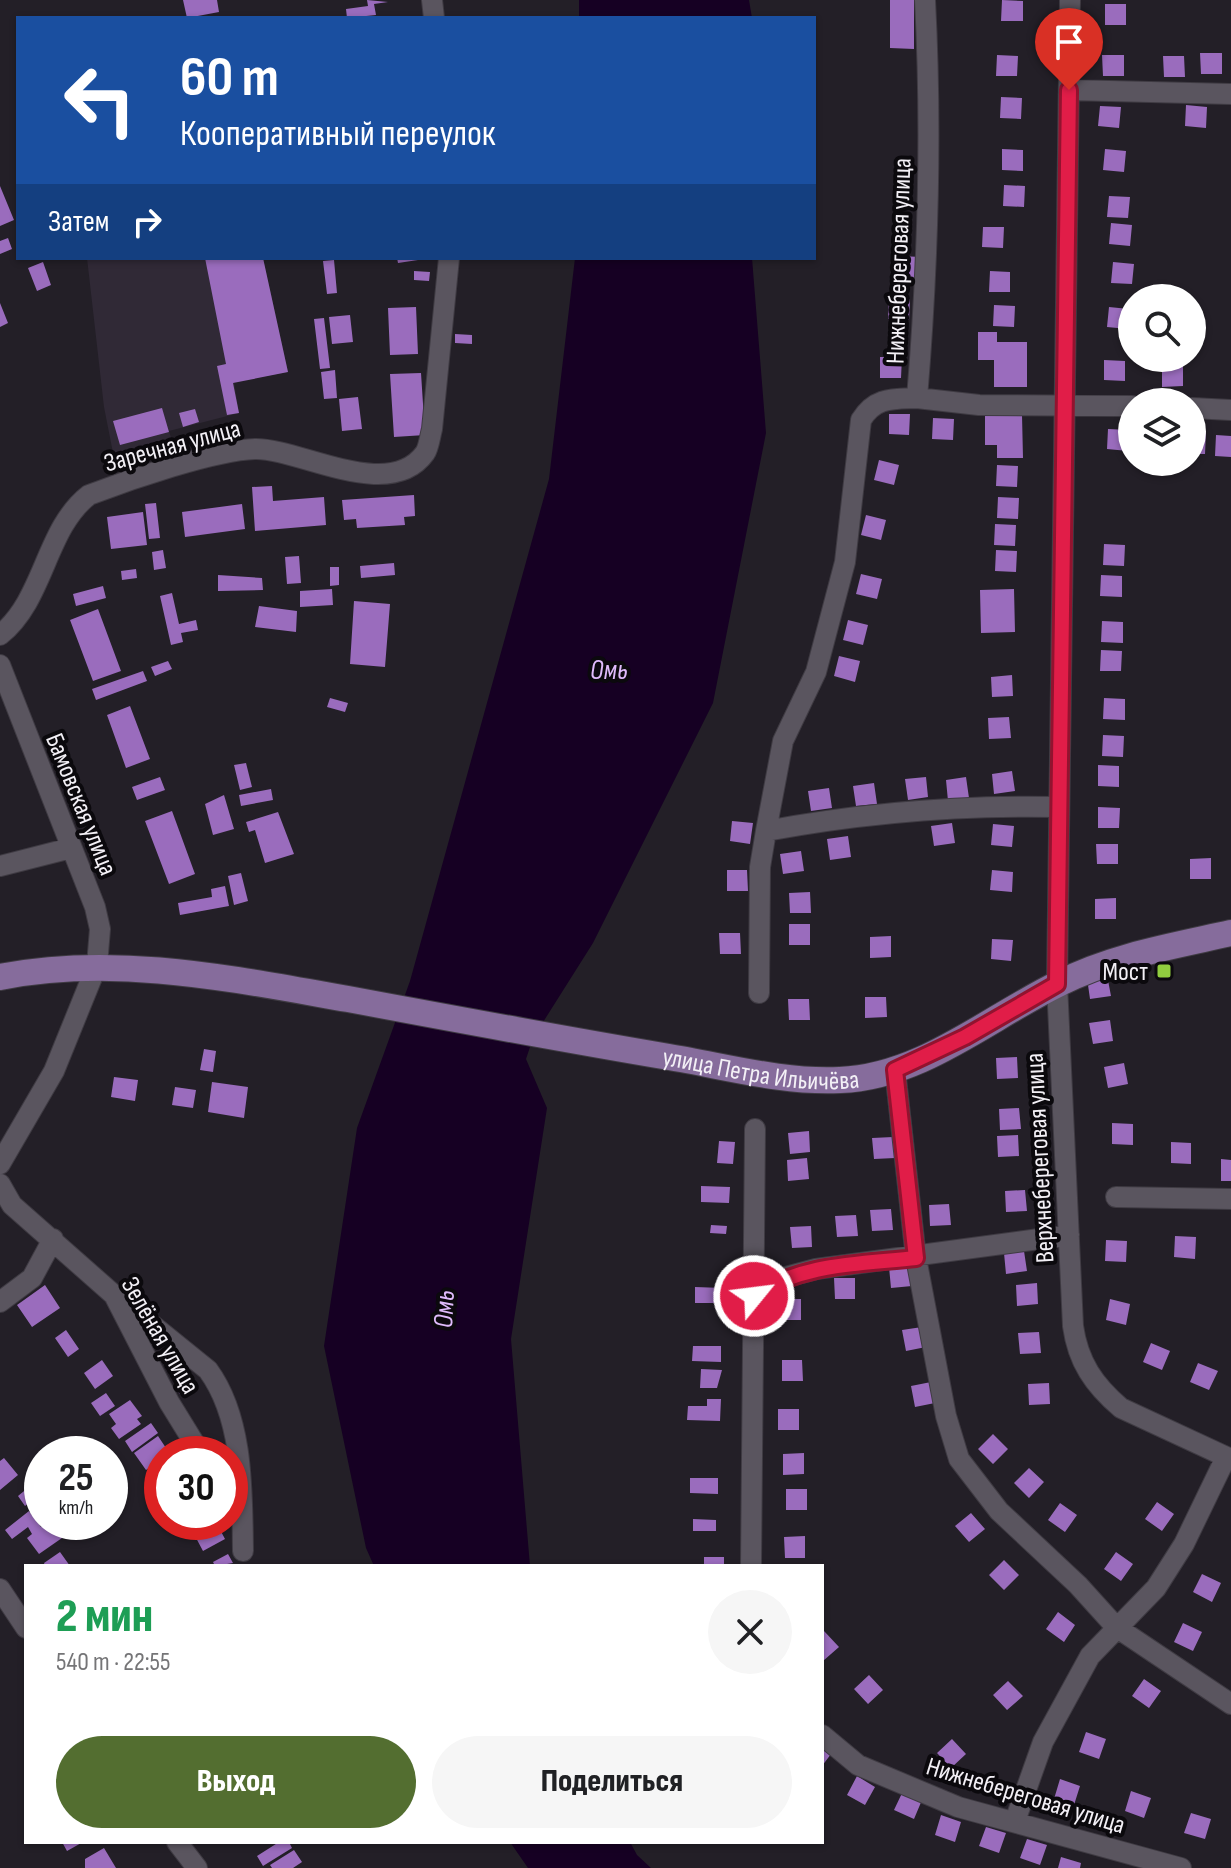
<!DOCTYPE html>
<html lang="ru">
<head>
<meta charset="utf-8">
<style>
	body { margin:0; font-family:"Sofia Sans Condensed",sans-serif; background:#f6f6f6; color:#202124; height:100vh; display:flex; flex-direction:column; font-size:30px; white-space:nowrap }
	* { box-sizing:border-box; margin:0 }
	p { font-size:26px; color:#757577 }
	.icon { flex:none; width:44px; height:44px; fill:none; stroke:currentColor; stroke-width:2; stroke-linecap:round; stroke-linejoin:round }
	.map { position:relative; flex:1; overflow:hidden }
	.details { position:absolute; left:24px; top:1564px; width:800px; height:280px; display:flex; flex-direction:column; background:#fff; border-radius:0px; box-shadow:0 2px 6px #0004 }
	.details>* { flex:none }
	.banner { position:absolute; left:16px; top:16px; width:800px; height:244px; border-radius:0px; box-shadow:0 2px 6px #0004; background:#1a4fa0; color:#fff; overflow:hidden }
	.buttons { position:absolute; left:1118px; top:284px; display:grid; gap:16px }
	.buttons a { display:grid; place-items:center; width:88px; height:88px; border-radius:50%; background:#fff; box-shadow:0 2px 6px #0004; font-size:40px }
	.speed { position:absolute; left:24px; top:1436px; display:flex; gap:16px; font-size:40px; font-weight:700; text-align:center }
	.speed>* { display:grid; place-content:center; width:104px; height:104px; border-radius:50%; background:#fff; box-shadow:0 2px 6px #0004; line-height:1 }
	.speed small { font-size:20px; font-weight:400 }
	.speed .limit { border:12px solid #d22; background:#fff; color:#111 }
	.pin { position:absolute; display:grid; place-items:center; width:68px; height:68px; color:#fff; margin:-82px -34px; border-radius:50% 50% 50% 0; rotate:-45deg; box-shadow:0 0 8px #0007 }
	.pin .icon { rotate:45deg }
	.me { position:absolute; width:88px; margin:-44px; rotate:61deg; stroke-linejoin:round; filter:drop-shadow(0 0 6px #0008) }
	.turn { display:flex; align-items:center; gap:28px; height:168px; padding:0 32px; font-size:36px }
	.turn .icon { width:104px; height:104px; stroke-width:2.5 }
	.turn b { display:block; font-size:56px; line-height:68px }
	.then { display:flex; align-items:center; height:76px; padding:0 32px; background:#0003; gap:16px; font-size:30px }
	.round { display:grid; place-items:center; flex:none; width:84px; height:84px; border-radius:42px; background:#f6f6f6 }
	.summary { display:flex; align-items:center; justify-content:space-between; height:136px; padding:0 32px }
	h1 { font-size:48px; font-weight:800; line-height:60px; color:#1e9e55 }
	.action { display:flex; gap:16px; margin-top:auto; padding:16px 32px }
	.action a { flex:1; height:92px; border-radius:48px; background:#536e30; color:#fff; font-size:32px; font-weight:800; line-height:92px; text-align:center }
	.action a+a { background:#f6f6f6; color:#202124 }
	.map>svg:first-child { display:block }
	.built { fill:#302936 }
	.water { fill:#160023 }
	.building { fill:#9a6cbd }
	.lines { fill:none; stroke-linecap:round; stroke-linejoin:round }
	.minor-casing { stroke:#3f3b43; stroke-width:22 }
	.major-casing { stroke:#3f3b43; stroke-width:28 }
	.minor { stroke:#5a555f; stroke-width:20 }
	.major { stroke:#866c9c; stroke-width:26 }
	.route-casing { stroke:#92132f; stroke-width:20 }
	.route { stroke:#e11d48; stroke-width:14 }
	.poi-dot { fill:#91cd3f; stroke:#0b090d; stroke-width:3 }
	.labels { text-anchor:middle; stroke-width:8; stroke-linejoin:round; paint-order:stroke }
	.street-label { font-size:26px; fill:#f3f0f6; stroke:#0b090d }
	.poi-label { font-size:26px; fill:#f3f0f6; stroke:#0b090d; text-anchor:end }
	.water-label { font-size:28px; font-style:italic; fill:#dfbbfb; stroke:#0b090d }
</style>
</head>
<body>
<div class="map">
<svg width="1231" height="1868" viewBox="0 0 1231 1868">
	<rect width="100%" height="100%" fill="#231f27"/>
	<path class="built" d="M87 258H263L288 372 234 382 239 413 169 431 174 448 115 463 104 407Z"/>
	<path class="water" d="M579 0H749L752 18H579Z
		M575 258H752L766 433 713 703 593 943 533 1038 526 1059 547 1108 511 1339 530 1566H374L366 1548 324 1346 357 1128 410 981 549 479Z
		M510 1842H630L637 1855 651 1868H528Z"/>
	<path class="building" d="M183 0H217L219 12 187 18Z
		M367 0 388 2 374 4 376 15 347 18 346 9 368 6Z
		M890 0H914V49L890 48Z
		M1002 0 1023 1V21H1001Z
		M1105 4H1126V25H1105Z
		M1200 53H1222V74H1201Z
		M997 55 1018 56 1017 76H996Z
		M1102 55H1124V76H1103Z
		M1163 56H1184L1185 77H1164Z
		M1001 97 1022 98 1021 119 1000 118Z
		M1186 105 1207 107 1206 128 1185 126Z
		M1100 106 1121 107 1119 128 1098 126Z
		M1002 149 1023 150V171L1002 170Z
		M1105 149 1126 151 1124 172 1103 170Z
		M1004 185 1025 186 1024 207 1003 206Z
		M0 186 14 220 0 226Z
		M1109 196 1130 197 1128 218 1107 217Z
		M1111 223 1132 225 1130 246 1109 244Z
		M983 227H1004L1003 248 982 247Z
		M8 238 12 249 0 254V241Z
		M900 256 921 257 920 278 899 277Z
		M205 258H263L288 372 233 383 239 413 227 415 217 366 226 364Z
		M397 258H418V260L398 263Z
		M334 260 337 293 327 294 323 261Z
		M43 262 51 285 37 291 28 268Z
		M1113 262 1134 264 1132 284 1111 283Z
		M414 271 430 272 429 281 414 280Z
		M990 271 1010 272V292H989Z
		M889 299H910L909 320 888 319Z
		M0 303 8 323 0 327Z
		M994 305 1015 306 1014 327 993 326Z
		M416 307 418 354 390 355 388 308Z
		M1109 307 1129 309 1128 329 1107 327Z
		M350 315 353 342 332 344 329 317Z
		M324 318 330 368 320 369 314 319Z
		M978 332H997V342H1027V387H994V360H978Z
		M455 334 472 335V344L455 343Z
		M880 357H902L901 378H880Z
		M1104 360 1125 361V381L1104 380Z
		M1162 366H1183V386L1162 387Z
		M335 370 337 398 324 399 321 372Z
		M421 373 425 435 394 437 390 374Z
		M358 397 362 429 342 431 339 399Z
		M162 408 169 432 120 445 113 421Z
		M195 409 199 422 183 427 179 413Z
		M889 414H910L909 435 889 434Z
		M1022 415 1023 458H997V445H985V416Z
		M933 418 954 419 953 440 932 439Z
		M1108 429 1129 430 1128 451 1107 449Z
		M1192 433H1206L1205 454H1192Z
		M1216 435 1231 436V457L1215 456Z
		M879 460 899 465 894 485 874 480Z
		M997 465 1018 466 1017 487 996 486Z
		M272 486 273 501 324 497 326 525 255 531 252 487Z
		M414 495 415 516 404 517 405 525 357 528 356 519 344 520 342 500Z
		M998 497 1019 498 1018 519 997 518Z
		M156 503 160 538 149 539 145 504Z
		M242 504 245 529 185 537 182 512Z
		M143 512 147 545 111 549 107 517Z
		M866 515 886 520 881 540 861 535Z
		M995 524 1016 525 1015 546 994 545Z
		M1104 544 1125 545 1124 566 1103 565Z
		M163 550 166 568 154 570 152 552Z
		M996 550 1017 551 1016 572 995 571Z
		M299 556 301 583 287 584 285 557Z
		M394 563 395 575 361 578 360 566Z
		M330 567H339V585L330 586Z
		M136 569 137 578 122 580 121 571Z
		M861 574 882 579 877 599 856 594Z
		M218 575 262 578 263 590 218 591Z
		M1101 575 1122 576V597L1100 596Z
		M103 586 106 598 76 606 73 594Z
		M332 589 333 605 300 607V591Z
		M1014 589 1015 632 981 633 980 590Z
		M172 593 179 624 196 620 198 630 181 633 183 642 171 645 160 596Z
		M354 601 390 604 385 667 350 664Z
		M259 606 297 611 296 632 255 627Z
		M98 609 121 671 93 681 70 620Z
		M848 620 868 625 863 645 843 640Z
		M1102 621 1123 622V643L1101 642Z
		M1101 650 1122 651 1121 671H1100Z
		M839 656 860 661 855 682 834 676Z
		M168 661 172 669 155 676 151 667Z
		M143 671 147 681 96 700 92 689Z
		M1012 675 1013 696 992 697 991 677Z
		M330 698 348 703 345 712 327 707Z
		M1104 698 1125 699V720L1103 719Z
		M130 706 150 759 126 768 107 715Z
		M1009 717 1011 738 989 739 988 718Z
		M1103 735 1124 736 1123 757 1102 756Z
		M246 763 252 787 240 790 234 765Z
		M1098 765 1119 766V787L1098 786Z
		M1012 771 1015 791 994 794 992 774Z
		M160 777 165 790 137 800 132 787Z
		M926 777 928 797 908 800 905 779Z
		M966 777 969 798 948 801 946 780Z
		M874 783 877 804 856 806 853 786Z
		M829 788 832 808 811 811 808 791Z
		M271 789 273 800 241 806 239 795Z
		M224 795 234 829 213 835 205 804Z
		M1098 807 1120 808 1119 828H1098Z
		M172 811 195 874 169 884 145 821Z
		M278 812 294 854 265 863 255 830 249 832 246 822Z
		M732 821 753 823 750 844 730 841Z
		M952 823 955 843 934 846 931 826Z
		M993 824 1014 826 1012 847 991 845Z
		M848 836 851 857 830 860 827 839Z
		M1096 844H1118V864H1097Z
		M801 851 804 871 783 874 780 854Z
		M1211 858V879H1190V859Z
		M727 870H747L748 891H727Z
		M992 870 1013 872 1012 892 990 890Z
		M241 873 248 901 234 905 228 876Z
		M225 886 229 906 180 915 178 903 212 897 211 889Z
		M810 892 811 913H790L789 893Z
		M1116 898V919H1095V899Z
		M789 924H810V945H789Z
		M719 933H740L741 954H720Z
		M891 936V957L870 958V937Z
		M992 939 1013 940 1011 961 991 959Z
		M1107 975 1111 996 1090 999 1087 978Z
		M865 997H886L887 1017 865 1018Z
		M788 999H809L810 1020H789Z
		M1110 1020 1113 1041 1093 1044 1089 1023Z
		M204 1049 216 1051 213 1072 200 1070Z
		M1017 1057 1018 1078 997 1079 996 1058Z
		M1124 1063 1128 1084 1108 1088 1104 1067Z
		M114 1077 138 1080 135 1101 111 1097Z
		M212 1082 248 1087 244 1118 208 1112Z
		M175 1087 196 1090 193 1108 172 1105Z
		M1019 1108 1021 1129 1000 1130 999 1109Z
		M1112 1123 1133 1124V1145L1112 1144Z
		M809 1131 810 1152 790 1154 788 1133Z
		M1018 1135 1019 1156 998 1157 997 1136Z
		M893 1137 895 1158 874 1159 872 1138Z
		M719 1141 735 1142 733 1164 717 1163Z
		M1171 1142 1191 1143V1164L1171 1163Z
		M807 1158 809 1179 788 1181 787 1160Z
		M1221 1159 1231 1160V1181H1221Z
		M701 1186 730 1187 729 1203 701 1202Z
		M1025 1190 1027 1211 1006 1212 1005 1191Z
		M949 1204 951 1225 930 1226 929 1205Z
		M891 1209 893 1230 872 1231 870 1210Z
		M856 1215 858 1236 837 1237 835 1216Z
		M711 1225 727 1226 726 1234 710 1233Z
		M811 1226 812 1247 792 1248 790 1227Z
		M1175 1236 1196 1237 1195 1259 1174 1257Z
		M1106 1240 1127 1241 1126 1262 1105 1261Z
		M1024 1251 1027 1271 1006 1274 1004 1253Z
		M910 1265 912 1286 891 1288 889 1267Z
		M834 1278H855V1299H835Z
		M1037 1283 1038 1304 1017 1306 1016 1285Z
		M45 1285 60 1308 32 1327 17 1305Z
		M695 1287 723 1288V1303H695Z
		M780 1299H801V1320H780Z
		M1110 1299 1130 1304 1126 1325 1106 1320Z
		M922 1327 926 1347 906 1351 902 1330Z
		M66 1330 79 1349 68 1357 55 1338Z
		M1039 1332 1041 1353 1020 1354 1018 1333Z
		M1151 1343 1170 1351 1162 1370 1143 1362Z
		M693 1346H721V1362L692 1361Z
		M102 1360 113 1376 95 1389 84 1373Z
		M782 1360H802L803 1381H782Z
		M1198 1363 1218 1371 1209 1390 1190 1382Z
		M701 1369 722 1370 717 1388H700Z
		M190 1376 195 1386 180 1394 174 1385Z
		M931 1382 935 1403 915 1407 911 1386Z
		M1049 1383 1050 1404 1029 1405 1028 1384Z
		M106 1393 115 1406 100 1416 91 1403Z
		M707 1399H721L720 1421 687 1420 688 1406H707Z
		M130 1400 142 1416 137 1419 141 1424 119 1439 111 1428 116 1424 109 1414Z
		M778 1409H799V1430H778Z
		M151 1423 158 1433 132 1452 125 1441Z
		M993 1434 1008 1449 993 1464 978 1449Z
		M158 1436 170 1454H162V1459L146 1470 134 1453Z
		M804 1453V1474L783 1475V1454Z
		M4 1458 18 1475 0 1490V1461Z
		M1029 1468 1044 1482 1029 1498 1014 1483Z
		M690 1478H718V1494L690 1493Z
		M35 1482 42 1492 25 1506 18 1496Z
		M786 1489H807V1510H786Z
		M1157 1502 1174 1514 1162 1531 1145 1519Z
		M1060 1503 1077 1515 1065 1532 1048 1520Z
		M29 1511 41 1527 50 1522 62 1538 39 1554 27 1538 32 1534 28 1527 12 1539 5 1530Z
		M971 1513 985 1529 969 1542 955 1526Z
		M693 1519 716 1520V1531H693Z
		M217 1524 225 1539 203 1551 195 1536Z
		M805 1536V1558H785L784 1537Z
		M60 1552 70 1566H45L44 1563Z
		M1116 1552 1133 1564 1121 1581 1104 1569Z
		M228 1554 233 1563 215 1566 213 1562Z
		M704 1557H724V1566H704Z
		M1004 1560 1019 1575 1004 1590 989 1575Z
		M1202 1574 1221 1583 1212 1602 1193 1592Z
		M1058 1612 1075 1625 1064 1642 1046 1629Z
		M1183 1623 1202 1632 1193 1651 1174 1642Z
		M824 1631 839 1647 823 1661 822 1633Z
		M869 1675 883 1690 868 1704 854 1689Z
		M1144 1679 1161 1691 1149 1708 1132 1696Z
		M1008 1681 1023 1696 1007 1710 993 1695Z
		M1086 1732 1106 1739 1099 1759 1079 1752Z
		M952 1739 966 1754 951 1768 937 1753Z
		M822 1741 834 1750 822 1766Z
		M857 1776 875 1787 865 1805 847 1795Z
		M1060 1779 1080 1786 1074 1805 1054 1799Z
		M903 1791 922 1800 914 1819 894 1810Z
		M1131 1791 1151 1798 1144 1818 1125 1811Z
		M1191 1813 1211 1819 1205 1839 1184 1833Z
		M941 1815 961 1822 955 1842 935 1835Z
		M986 1827 1006 1833 999 1853 979 1846Z
		M1027 1839 1047 1845 1040 1865 1020 1858Z
		M62 1842H83L67 1851Z
		M279 1842H289L292 1848 263 1866 257 1856Z
		M104 1848 116 1868H85V1859Z
		M294 1850 302 1862 293 1868H272L270 1865Z
		M1061 1857 1081 1863 1080 1868H1058Z"/>
	<g class="lines">
		<defs>
			<path id="minor" d="M432 0 434 18
				M1070 0 1057 984 1073 1326C1078 1362 1094 1385 1121 1408L1231 1459
				M1069 90 1231 94
				M917 398 979 405 1132 406
				M1192 408 1231 410
				M0 635C45 599 45 529 89 495 128 480 215 450 255 449 299 448 389 503 425 453 429 447 430 436 432 429L449 258
				M0 665 95 907 100 929 97 965 54 1071 0 1164
				M766 831C862 813 961 805 1059 807
				M0 866 71 848
				M759 993 760 867 766 831 783 741 816 672 845 562 861 420C875 397 892 399 917 398 928 266 932 133 925 0
				M895 1070 916 1258 946 1416 959 1459 999 1511 1078 1585 1116 1627 1231 1704
				M0 1184 12 1205 114 1295 169 1402 201 1454
				M1116 1197 1231 1199
				M754 1296 786 1277 816 1269 1069 1235
				M0 1302 32 1278 53 1239
				M124 1302 208 1370C244 1419 242 1493 243 1551
				M751 1566 755 1129
				M0 1589 26 1628
				M822 1735 858 1765 958 1807 1181 1868
				M1015 1821 1043 1742 1090 1656 1156 1588 1184 1544 1226 1457
				M177 1842 197 1868"/>
			<g id="major">
				<path id="s1" d="M0 977C116 954 233 979 348 999 455 1019 562 1039 669 1057 724 1066 784 1083 840 1080 922 1077 989 1017 1060 983 1113 956 1173 946 1231 933"/>
			</g>
		</defs>
		<use href="#minor" class="minor-casing"/>
		<use href="#major" class="major-casing"/>
		<use href="#minor" class="minor"/>
		<use href="#major" class="major"/>
	</g>
	<g class="lines">
		<defs>
			<path id="route" d="M754 1296C801 1263 861 1264 916 1258L895 1070 965 1037 1057 984 1069 90"/>
		</defs>
		<use href="#route" class="route-casing"/>
		<use href="#route" class="route"/>
	</g>
	<rect class="poi-dot" x="1156" y="963" width="16" height="16" rx="4"/>
	<g class="labels">
		<g class="street-label">
			<text transform="translate(898 261) rotate(-88)" y="9">Нижнебереговая улица</text>
			<text transform="translate(172 445) rotate(-15)" y="9">Заречная улица</text>
			<text transform="translate(82 804) rotate(68)" y="9">Бамовская улица</text>
			<text dy="9" stroke="none"><textPath href="#s1" startOffset="770">улица Петра Ильичёва</textPath></text>
			<text transform="translate(1039 1158) rotate(-93)" y="9">Верхнебереговая улица</text>
			<text transform="translate(161 1335) rotate(60)" y="9">Зелёная улица</text>
			<text transform="translate(1026 1795) rotate(17)" y="9">Нижнебереговая улица</text>
		</g>
		<g class="poi-label">
			<text x="1148" y="980">Мост</text>
		</g>
		<g class="water-label">
			<text x="609" y="679">Омь</text>
			<text transform="translate(443 1309) rotate(-87)" y="10">Омь</text>
		</g>
	</g>
</svg>
<div class="buttons">
<a><svg class="icon" aria-label="search" viewBox="0 0 24 24"><circle cx="10" cy="10" r="6"/><path d="M15 15l6 6"/></svg></a>
<a><svg class="icon" aria-label="layers" viewBox="0 0 24 24"><path d="M12 4l9 5-9 5-9-5zM3 14l9 5 9-5"/></svg></a>
</div>
<div class="speed"><div>25<small>km/h</small></div><div class="limit">30</div></div>
<div class="pin" style="left:1069px;top:90px;background:#d93025"><svg class="icon" aria-label="arrive" viewBox="0 0 24 24"><path d="M6 21V4h12l-3 4 3 4H6"/></svg></div>
<svg class="me" style="left:754px;top:1296px" viewBox="-20 -20 40 40"><circle r="17" fill="#e11d48" stroke="#fff" stroke-width="3"/><path d="M0-11L8 9 0 5-8 9z" fill="#fff"/></svg>
<div class="banner">
<div class="turn"><svg class="icon" aria-label="left" viewBox="0 0 24 24"><path d="M17 20v-9H6M10 6l-5 5 5 5"/></svg><div><b>60 m</b>Кооперативный переулок</div></div>
<div class="then">Затем<svg class="icon" aria-label="right" viewBox="0 0 24 24"><path d="M7 20v-9h11M14 6l5 5-5 5"/></svg></div>
</div>
<section class="details">
<div class="summary"><div><h1>2 мин</h1><p>540 m · 22:55</p></div><a class="round"><svg class="icon" aria-label="close" viewBox="0 0 24 24"><path d="M6 6l12 12M18 6L6 18"/></svg></a></div>
<div class="action"><a>Выход</a><a>Поделиться</a></div>
</section>
</div>
</body>
</html>
